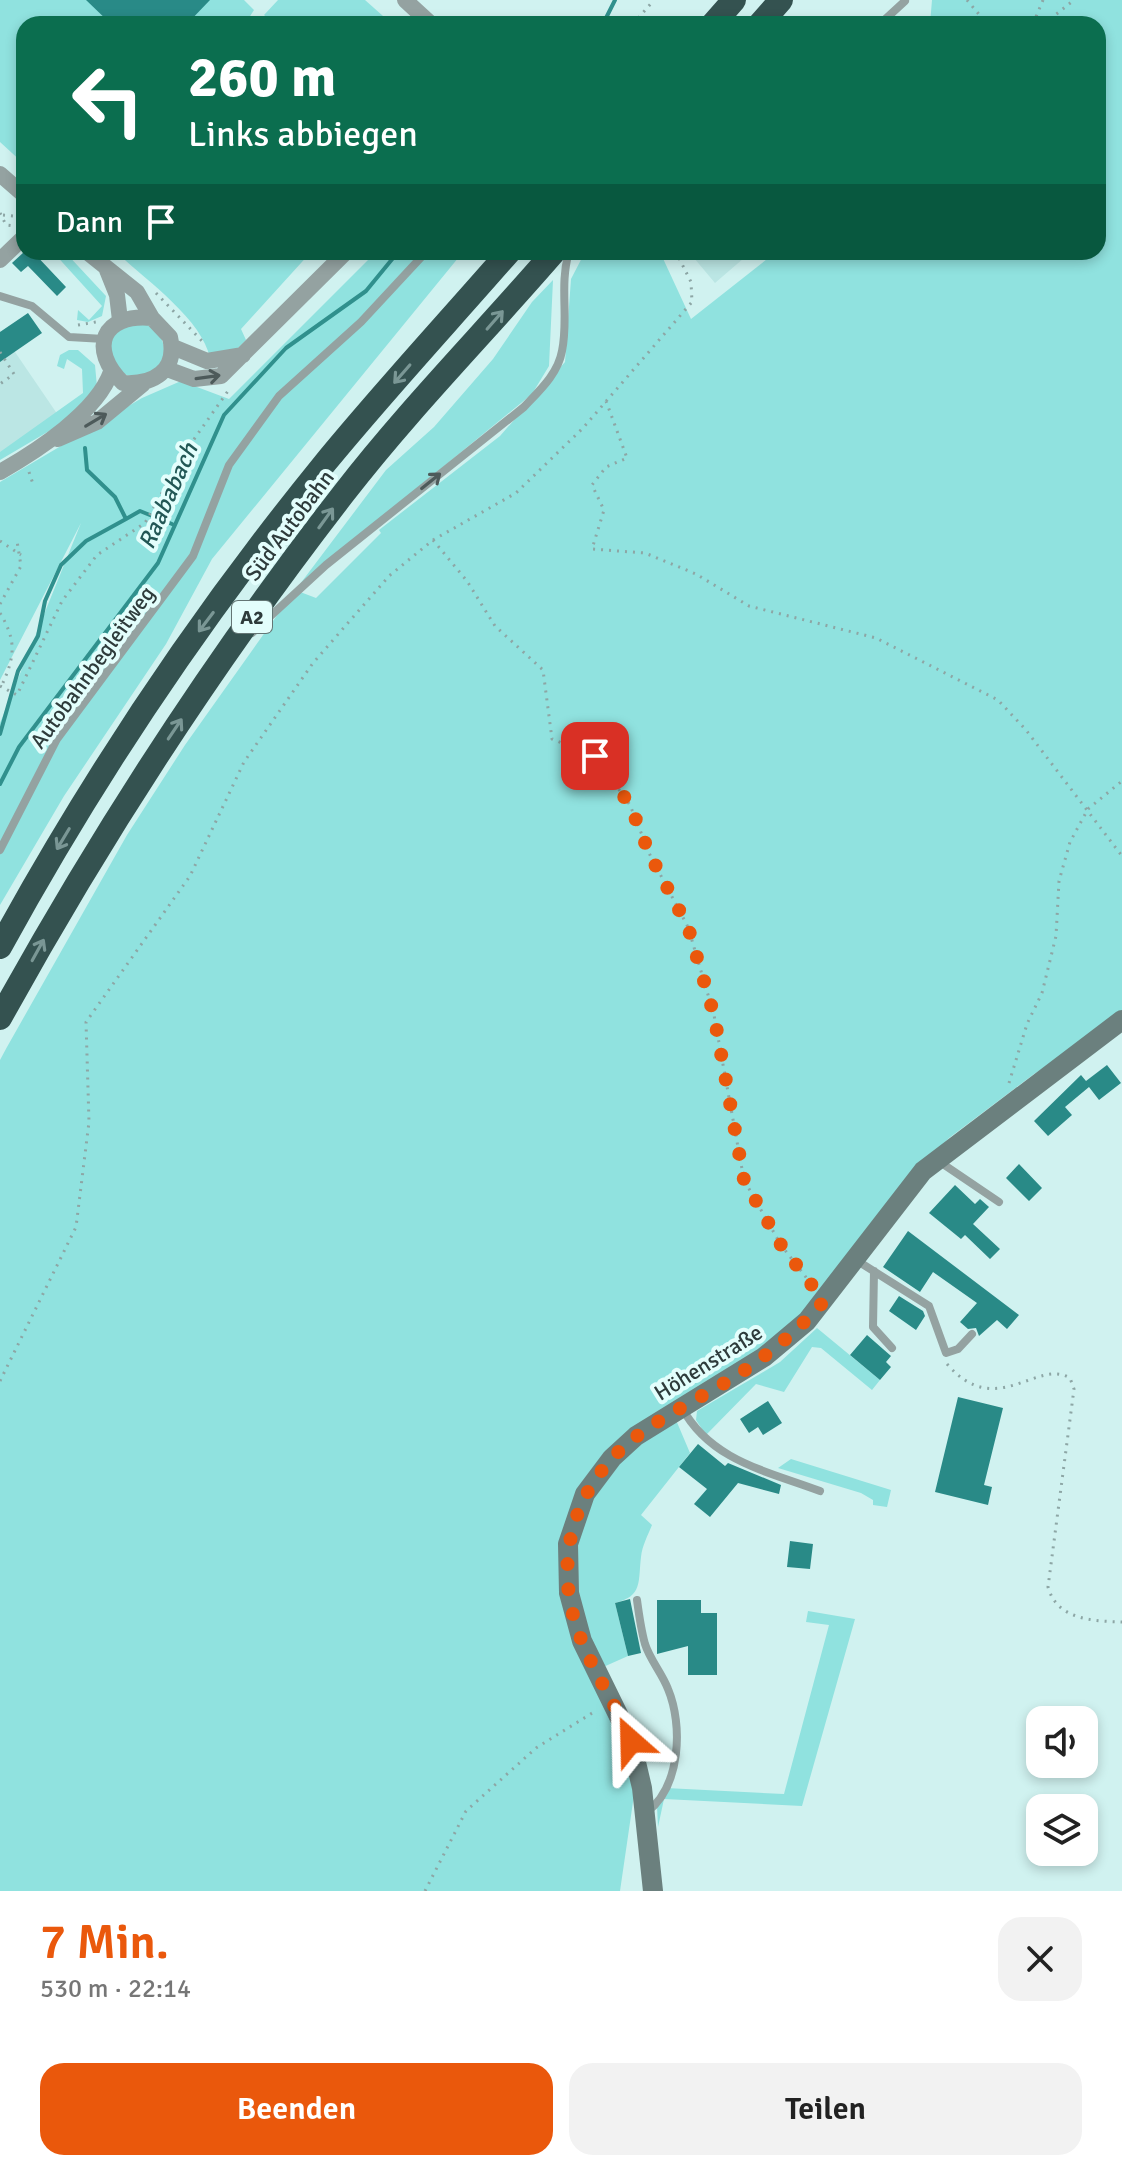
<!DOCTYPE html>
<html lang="de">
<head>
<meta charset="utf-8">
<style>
	body { margin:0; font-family:Signika,sans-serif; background:#f2f2f2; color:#222; height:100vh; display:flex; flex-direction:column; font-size:30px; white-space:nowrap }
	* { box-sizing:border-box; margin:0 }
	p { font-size:26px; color:#767676 }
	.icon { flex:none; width:44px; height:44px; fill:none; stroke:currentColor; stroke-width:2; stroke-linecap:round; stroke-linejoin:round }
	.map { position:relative; height:1891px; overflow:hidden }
	.sheet { display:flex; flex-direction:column; background:#fff; flex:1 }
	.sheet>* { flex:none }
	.banner { position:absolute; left:16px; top:16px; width:1090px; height:244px; border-radius:24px; box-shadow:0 4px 12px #0003; background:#0b6e4f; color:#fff; overflow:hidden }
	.fabs { position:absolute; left:1026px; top:1706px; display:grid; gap:16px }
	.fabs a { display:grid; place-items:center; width:72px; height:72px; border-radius:16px; background:#fff; box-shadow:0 4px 12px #0003; font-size:40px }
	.pin { position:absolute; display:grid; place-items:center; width:68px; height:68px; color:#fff; margin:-34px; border-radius:16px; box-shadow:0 4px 12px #0006 }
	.me { position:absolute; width:88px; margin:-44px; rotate:335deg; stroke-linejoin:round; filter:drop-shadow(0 0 6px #0008) }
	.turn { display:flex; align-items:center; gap:28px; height:168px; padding:0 40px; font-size:36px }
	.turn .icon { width:104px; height:104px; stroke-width:2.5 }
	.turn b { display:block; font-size:56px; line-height:68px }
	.then { display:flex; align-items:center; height:76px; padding:0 40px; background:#0003; gap:16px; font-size:30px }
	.round { display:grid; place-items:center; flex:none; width:84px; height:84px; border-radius:24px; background:#f2f2f2 }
	.summary { display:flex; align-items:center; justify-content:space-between; height:136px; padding:0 40px }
	h1 { font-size:48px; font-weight:600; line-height:60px; color:#ea580c }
	.button { display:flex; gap:16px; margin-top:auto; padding:16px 40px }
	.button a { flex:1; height:92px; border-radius:24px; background:#ea580c; color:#fff; font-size:32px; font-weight:600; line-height:92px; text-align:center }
	.button a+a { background:#f2f2f2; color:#222 }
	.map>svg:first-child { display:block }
	.built { fill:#bbe6e4 }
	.green { fill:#90e2df }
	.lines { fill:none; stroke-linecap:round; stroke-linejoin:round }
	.stream { stroke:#30908d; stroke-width:4 }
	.building { fill:#298a87 }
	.path { stroke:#8da6a5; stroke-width:3; stroke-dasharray:2 6; stroke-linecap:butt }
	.lane { stroke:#94a2a1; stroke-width:8 }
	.street { stroke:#94a2a1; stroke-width:16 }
	.secondary { stroke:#6b807e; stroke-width:20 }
	.highway { stroke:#345250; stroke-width:24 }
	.oneway { stroke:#7a9795 }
	.oneway2 { stroke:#4d5a5a }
	.route { stroke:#ea580c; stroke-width:14; stroke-dasharray:0 25.2 }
	.labels { text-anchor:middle; stroke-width:8; stroke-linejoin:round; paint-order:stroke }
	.shield { fill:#e3fefc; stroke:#647675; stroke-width:2 }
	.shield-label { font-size:20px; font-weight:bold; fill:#2e3b3b }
	.street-label { font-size:22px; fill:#2e3b3b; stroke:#e3fefc }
	.water-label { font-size:24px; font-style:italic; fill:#225755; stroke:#e3fefc }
</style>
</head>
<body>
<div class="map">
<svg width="1122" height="1891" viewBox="0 0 1122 1891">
	<rect width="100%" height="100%" fill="#d0f2f0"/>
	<path class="built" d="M689 252H751L715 283Z
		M0 330 60 418 0 455Z"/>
	<path class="green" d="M0 0H244L254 10 245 24H24V164L0 142Z
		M278 0H365L392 24H274L264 15Z
		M932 0H1122V1016L1034 1074 949 1138 921 1167 807 1319 669 1408 573 1500 559 1553 560 1589 626 1747 634 1795 620 1891H0V1060L7 1047 127 835 185 745 295 590 316 598 381 533 379 530 500 436 565 362 571 279 585 252H660L691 319 776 252H1098V24H930Z
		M53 252H65L106 296 102 316 88 322 77 320 78 310 89 320 102 306Z
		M116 252H311L241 329 246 340 237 349 210 358C202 319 146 280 116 252Z
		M376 252H463L212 559 166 644 64 796 0 905V723L81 523 0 680V482L142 398 181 381 229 399Z
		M553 280 549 366 532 394 300 584 386 470 434 427 493 359 532 302Z
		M110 350a27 27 0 1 1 54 0a27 27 0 1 1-54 0Z
		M69 350H78L95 365 97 387 61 424 0 460V452L83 393 82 369 67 359 64 369 57 366 60 355Z
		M817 1328 880 1380 872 1390 821 1348 812 1347 784 1392 756 1384 706 1435 696 1420 697 1411 780 1362Z
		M676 1420 690 1453 641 1515 652 1525C648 1535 642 1546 641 1557 638 1582 643 1596 615 1603L628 1656 601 1668C561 1594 565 1509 631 1451 644 1439 662 1430 676 1420Z
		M791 1459 891 1490 887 1507 873 1505V1500L861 1493 778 1468Z
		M808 1611 855 1619 802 1806 664 1799 658 1827 657 1806 666 1788 784 1794 829 1625 806 1622Z"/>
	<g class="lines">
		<path class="stream" d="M603 24 615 0
			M85 448 87 470 115 497 126 519 140 511 172 524
			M0 734 18 671 38 636 45 601 61 565 86 541 126 519
			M0 784 19 747 158 563 224 415 286 348 366 291 398 252"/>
	</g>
	<path class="building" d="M86 0H210L187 24H111Z
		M24 252H33L66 287 57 296 28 266 21 272 12 263Z
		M28 313 42 333 0 362V332Z
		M1107 1065 1121 1083 1099 1100 1089 1087 1065 1107 1072 1115 1048 1136 1034 1121 1081 1075 1086 1081Z
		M1019 1164 1042 1188 1029 1201 1006 1178Z
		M955 1185 975 1204 980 1199 989 1207 973 1224 1000 1249 990 1259 965 1235 961 1239 929 1213Z
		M908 1231 1019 1315 1007 1329 997 1320 979 1336 976 1328 968 1329 960 1322 977 1303 933 1272 920 1292 883 1267Z
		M899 1296 923 1311 925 1316 916 1330 889 1311Z
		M867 1335 891 1356 886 1362 891 1367 880 1380 850 1355Z
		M958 1397 1003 1408 984 1485 992 1487 988 1505 935 1492Z
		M768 1401 782 1423 763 1435 758 1427 749 1433 740 1419Z
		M698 1444 725 1466 728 1463 781 1485 779 1494 738 1483 710 1517 694 1504 707 1489 679 1467Z
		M790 1541 813 1544 810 1569 787 1567Z
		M630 1599 641 1653 628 1656 615 1603Z
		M657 1600H701V1613H717V1675H688V1646L657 1654Z"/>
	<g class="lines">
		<path class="path" d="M967 0 987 24
			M633 24 654 0
			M1033 24 1043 0
			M1044 24 1074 0
			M0 213 6 225 14 226
			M3 215 24 217
			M156 293 203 342
			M78 325 96 322
			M0 352 14 374 0 384
			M606 401 627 458 606 467 592 485 604 510 592 549 645 553 696 574 749 606 876 638 998 700 1026 730 1122 856
			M29 472 33 484
			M433 540 467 581 495 626 543 670 552 739 595 756 630 805 650 855 688 927 714 1015 744 1180 781 1245 812 1285
			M0 541 21 555
			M0 604 21 566 17 541
			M0 613C17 641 15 657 1 687
			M0 686 17 695 62 601 97 555 145 523 185 452 228 391
			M1009 1083 1027 1024 1042 993 1056 936 1059 881 1070 842 1088 809 1122 781
			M947 1364C996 1421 1037 1358 1070 1378L1074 1389 1048 1587C1057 1620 1093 1621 1122 1622
			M0 1381 76 1227 89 1122 86 1022 190 876 244 762 313 663 389 576 433 540 516 493 583 428 692 302 691 282 676 252
			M425 1891 466 1811 536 1748 597 1710"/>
		<path class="lane" d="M880 24 905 1
			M0 296 32 306 69 337 104 339
			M252 633 326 565 524 407C539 391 558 374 562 351 569 318 559 285 569 252
			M0 850 57 739 193 556 229 465 279 396 361 322 426 252
			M937 1160 999 1202
			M856 1260 929 1306 946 1353 958 1349 972 1334
			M874 1271 873 1327 892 1348
			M682 1408C711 1461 767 1471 820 1491
			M637 1600C639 1615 641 1630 645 1644 650 1660 662 1673 668 1689 683 1725 681 1786 647 1812"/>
		<path class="street" d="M405 0 431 24
			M0 174 24 195
			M87 252 137 292 152 318 170 337C178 371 153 385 123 383 88 349 102 313 152 318
			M0 260 24 237
			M107 270 117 295 120 320
			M173 347 207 361 243 355
			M167 369 194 379 221 376 346 252
			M58 439 97 422 143 384
			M0 472C37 451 97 412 111 372"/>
		<path class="secondary" d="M653 1891 642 1788 631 1741 582 1641 569 1593 568 1544 585 1494 612 1458 636 1436 764 1357 807 1321 923 1171 1122 1020"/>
		<path class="highway" d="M713 24 734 0
			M760 24 781 0
			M0 947C93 777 203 613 325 463 384 391 448 322 509 252
			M0 1018C101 835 215 659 344 493 409 409 485 332 554 252"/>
	</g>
	<defs><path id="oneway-shaft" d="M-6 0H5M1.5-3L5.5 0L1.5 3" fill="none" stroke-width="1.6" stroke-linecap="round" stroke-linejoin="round" transform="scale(2)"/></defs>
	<g class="oneway">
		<use href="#oneway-shaft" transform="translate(495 320) rotate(-49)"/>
		<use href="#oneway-shaft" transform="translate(402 374) rotate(131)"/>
		<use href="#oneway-shaft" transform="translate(326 518) rotate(-54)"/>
		<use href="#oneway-shaft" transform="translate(206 622) rotate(127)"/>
		<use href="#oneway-shaft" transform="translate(175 729) rotate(-56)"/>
		<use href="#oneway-shaft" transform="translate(63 839) rotate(121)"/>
		<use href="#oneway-shaft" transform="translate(38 950) rotate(-61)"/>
	</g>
	<g class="oneway2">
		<use href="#oneway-shaft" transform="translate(208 377) rotate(-8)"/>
		<use href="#oneway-shaft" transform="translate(96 420) rotate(-31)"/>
		<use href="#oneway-shaft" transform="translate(431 481) rotate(-39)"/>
	</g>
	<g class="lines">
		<path class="route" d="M595 756 630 805 650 855 688 927 714 1015 744 1180 781 1245 824 1301C798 1331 769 1354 736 1376 704 1396 668 1413 637 1436 577 1481 553 1553 576 1625 589 1666 615 1702 631 1741"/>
	</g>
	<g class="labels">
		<rect class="shield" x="232" y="601" width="40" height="32" rx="6"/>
		<g class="shield-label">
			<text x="252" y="624">A2</text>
		</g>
		<g class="street-label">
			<text transform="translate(289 525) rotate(-53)" y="8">Süd Autobahn</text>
			<text transform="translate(92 667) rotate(-54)" y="8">Autobahnbegleitweg</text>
			<text transform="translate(708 1362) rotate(-32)" y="8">Höhenstraße</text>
		</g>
		<g class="water-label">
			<text transform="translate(168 496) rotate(-66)" y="8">Raababach</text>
		</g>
	</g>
</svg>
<div class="fabs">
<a><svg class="icon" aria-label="sound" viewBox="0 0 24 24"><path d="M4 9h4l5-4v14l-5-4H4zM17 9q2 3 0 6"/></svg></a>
<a><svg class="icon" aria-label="layers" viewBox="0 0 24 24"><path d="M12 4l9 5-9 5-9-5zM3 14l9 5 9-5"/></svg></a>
</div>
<div class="pin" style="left:595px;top:756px;background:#d93025"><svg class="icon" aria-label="arrive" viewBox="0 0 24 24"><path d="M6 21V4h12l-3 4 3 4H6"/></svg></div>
<svg class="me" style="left:631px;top:1741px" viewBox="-20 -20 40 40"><path d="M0-17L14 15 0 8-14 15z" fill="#ea580c" stroke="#fff" stroke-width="4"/></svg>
<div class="banner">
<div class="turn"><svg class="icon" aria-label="left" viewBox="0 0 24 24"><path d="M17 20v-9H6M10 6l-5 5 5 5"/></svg><div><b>260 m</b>Links abbiegen</div></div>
<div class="then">Dann<svg class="icon" aria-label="arrive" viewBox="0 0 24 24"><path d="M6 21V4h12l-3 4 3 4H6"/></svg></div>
</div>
</div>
<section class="sheet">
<div class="summary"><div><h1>7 Min.</h1><p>530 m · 22:14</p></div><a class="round"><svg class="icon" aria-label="close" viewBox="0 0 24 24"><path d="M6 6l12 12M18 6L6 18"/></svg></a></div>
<div class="button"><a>Beenden</a><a>Teilen</a></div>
</section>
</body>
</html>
